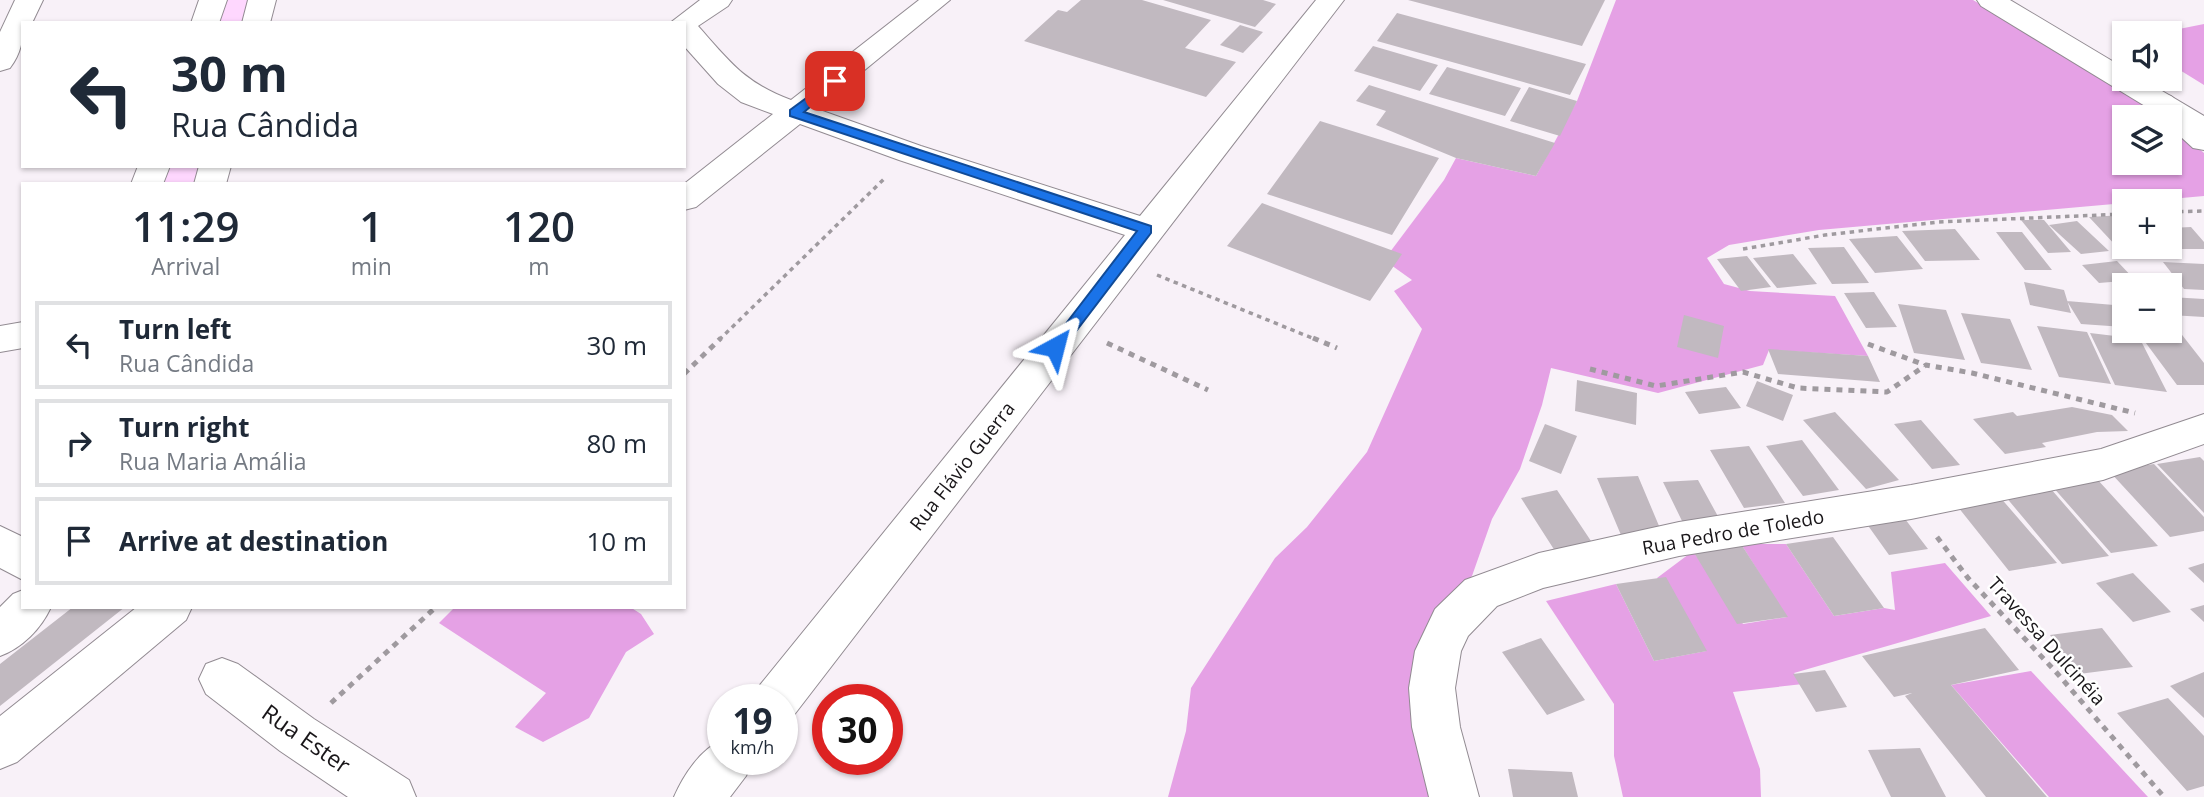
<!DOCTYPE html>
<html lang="en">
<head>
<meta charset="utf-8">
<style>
	body { margin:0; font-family:"Open Sans",sans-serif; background:#f2f2f3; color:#1f2937; height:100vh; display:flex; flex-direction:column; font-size:26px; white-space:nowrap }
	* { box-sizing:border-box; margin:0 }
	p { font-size:23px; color:#747a83 }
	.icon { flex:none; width:38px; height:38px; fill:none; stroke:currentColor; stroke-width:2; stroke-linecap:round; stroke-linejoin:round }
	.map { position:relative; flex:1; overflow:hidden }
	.sheet { position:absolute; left:21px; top:182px; width:665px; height:427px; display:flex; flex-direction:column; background:#fff; border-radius:0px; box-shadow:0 2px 5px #0004 }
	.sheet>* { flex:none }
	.top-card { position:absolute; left:21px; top:21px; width:665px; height:147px; border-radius:0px; box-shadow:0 2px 5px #0004; background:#fff; color:#1f2937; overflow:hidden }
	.controls { position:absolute; left:2112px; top:21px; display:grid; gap:14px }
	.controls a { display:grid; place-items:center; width:70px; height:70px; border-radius:0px; background:#fff; box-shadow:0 2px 5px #0004; font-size:35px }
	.speed { position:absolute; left:707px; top:684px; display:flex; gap:14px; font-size:35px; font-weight:700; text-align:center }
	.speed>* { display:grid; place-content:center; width:91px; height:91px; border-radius:50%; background:#fff; box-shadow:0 2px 5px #0004; line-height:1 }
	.speed small { font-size:18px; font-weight:400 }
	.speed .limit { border:10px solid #d22; background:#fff; color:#111 }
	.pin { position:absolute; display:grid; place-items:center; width:60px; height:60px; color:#fff; margin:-30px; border-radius:14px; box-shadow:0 4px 10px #0006 }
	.me { position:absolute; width:77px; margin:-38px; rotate:38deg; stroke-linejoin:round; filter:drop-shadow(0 0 5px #0008) }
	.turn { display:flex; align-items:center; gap:24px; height:147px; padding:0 35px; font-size:32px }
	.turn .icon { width:91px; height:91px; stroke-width:2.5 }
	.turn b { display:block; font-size:49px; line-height:60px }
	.eta { display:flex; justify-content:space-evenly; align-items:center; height:119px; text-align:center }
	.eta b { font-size:42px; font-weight:600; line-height:49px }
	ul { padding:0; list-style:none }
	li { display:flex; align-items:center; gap:21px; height:88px; margin:0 14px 10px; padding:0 21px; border:4px solid #e0e1e3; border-radius:0px }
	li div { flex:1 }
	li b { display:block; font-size:26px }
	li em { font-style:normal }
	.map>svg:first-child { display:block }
	.green { fill:#fed7fe }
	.forest { fill:#e5a1e5 }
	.building { fill:#c1b9c0 }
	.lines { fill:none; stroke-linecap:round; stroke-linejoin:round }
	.minor-casing { stroke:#928b92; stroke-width:2 }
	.tertiary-casing { stroke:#928b92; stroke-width:2 }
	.primary-casing { stroke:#928b92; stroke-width:2 }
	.path-far1 { stroke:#9f9a9f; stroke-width:3.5; stroke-dasharray:4.5 4.5; stroke-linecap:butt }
	.path { stroke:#9f9a9f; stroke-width:5; stroke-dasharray:6 6; stroke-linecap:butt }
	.minor { fill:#fff; fill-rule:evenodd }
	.tertiary { fill:#fff; fill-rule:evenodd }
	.primary { fill:#fff; fill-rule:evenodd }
	.route { fill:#1a73e8; stroke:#114b97; stroke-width:2 }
	.labels { text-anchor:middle; stroke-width:5; stroke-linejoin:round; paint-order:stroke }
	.street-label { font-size:19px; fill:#191619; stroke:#fff }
	.near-street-label { font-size:23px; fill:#191619; stroke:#fff }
</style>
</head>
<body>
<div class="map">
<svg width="2204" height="797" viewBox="0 0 2204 797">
	<rect width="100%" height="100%" fill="#f8f1f8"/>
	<path class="green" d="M222 0H256L249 23H214Z
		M165 166H206L200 184H159Z"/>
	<path class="forest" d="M1616 0H1973L2141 98 2163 117H2124V163H2170V123L2204 153V196L1819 230 1729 245 1707 258 1724 284 1750 291 1835 296 1868 356 1769 350 1763 365 1658 393 1551 368 1542 405 1520 469 1492 519 1472 576 1428 622 1414 671 1440 797H1168L1186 731 1191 688 1275 558 1307 527 1367 452 1422 329 1394 291 1412 280 1384 260 1444 180 1456 158 1536 176 1577 101Z
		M2204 24V85L2170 64V46L2175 43 2171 34 2179 29Z
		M1741 544H1786L1834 616 1884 608 1895 610 1891 572 1945 563 1991 616 1794 673 1803 684 1733 692 1760 769 1761 797H1623L1614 756V704L1546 601 1616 584 1654 661 1706 651 1657 578 1693 551 1743 624 1787 617Z
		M455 607H630L641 614 654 634 626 652 589 718 543 742 515 727 546 693 439 623Z
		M2031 671 2148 797H2049L1951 685Z"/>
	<path class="building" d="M1081 0H1142L1211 20 1185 48 1236 62 1206 97 1024 41 1058 10 1067 12Z
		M1163 0H1263L1276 4 1255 27Z
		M1408 0H1605L1582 46Z
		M1397 13 1586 64 1570 95 1377 41Z
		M1240 25 1263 32 1243 53 1220 45Z
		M1373 46 1438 65 1420 91 1354 71Z
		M1447 67 1521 88 1505 116 1429 94Z
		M1369 85 1555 143 1536 176 1456 158 1376 125 1386 111 1356 101Z
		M1529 87 1577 101 1560 136 1510 121Z
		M1320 121 1439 158 1392 235 1267 194Z
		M1262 203 1402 254 1370 301 1227 246Z
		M2124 215V246L2117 247 2089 217Z
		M2021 220H2044L2071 252 2048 253Z
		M2077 221 2109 251 2081 254 2049 225Z
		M2191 227 2204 242V249H2170V228Z
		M1955 229 1980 260 1925 261 1902 231Z
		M1996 232H2022L2052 270H2025Z
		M1897 236 1923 269 1875 273 1849 239Z
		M1844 247 1869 283 1832 284 1808 248Z
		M1793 254 1817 284 1777 288 1753 258Z
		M1747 256 1771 287 1741 291 1717 259Z
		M2117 261 2135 280 2099 283 2082 265Z
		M2163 262 2204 264V290L2184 289Z
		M2024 282 2064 290 2071 313 2030 305Z
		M1874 292 1897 327 1866 328 1844 293Z
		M2170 297 2204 299V317L2170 315Z
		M2067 301 2114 305 2124 321V327L2081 324Z
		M1898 304 1946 310 1965 360 1914 353Z
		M1961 313 2010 319 2032 370 1981 363Z
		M1684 315 1724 326 1718 358 1677 347Z
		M2037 326 2087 332 2111 384 2059 377Z
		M2170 330 2179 331 2204 363V385H2177L2137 331Z
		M2090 333 2140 339 2167 392 2115 385Z
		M1768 349 1868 356 1880 382 1778 374Z
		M1577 380 1637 393 1636 425 1575 411Z
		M1757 381 1793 395 1783 421 1746 406Z
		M1726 387 1741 408 1699 414 1685 392Z
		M2072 407 2112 415 2128 431 2097 432 2042 443 2046 447 2005 454 1973 419 2013 412 2017 416Z
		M1835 412 1899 480 1866 489 1803 420Z
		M1921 420 1960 465 1932 469 1894 424Z
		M1545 424 1577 436 1561 474 1529 461Z
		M1802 440 1839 490 1803 496 1766 446Z
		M1749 446 1785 503 1744 508 1710 450Z
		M2200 457 2204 461V513L2157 464Z
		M2154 464 2204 517V531L2170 537 2109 471Z
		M1638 476 1662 533 1621 535 1597 478Z
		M2097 479 2158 546 2111 553 2052 486Z
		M1698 480 1720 520 1683 523 1663 482Z
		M2051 489 2109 556 2062 564 2005 496Z
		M1557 490 1591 541 1555 551 1521 498Z
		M1999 496 2057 563 2009 571 1954 502Z
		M1902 515 1928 549 1889 555 1864 520Z
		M1833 537 1884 608 1834 616 1786 544Z
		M1741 544 1788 617 1737 624 1693 551Z
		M2204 563V583L2188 568Z
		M2133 573 2171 612 2133 622 2096 583Z
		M1666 577 1707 651 1654 661 1616 584Z
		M2204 605V622L2190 609Z
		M73 607H125L0 706V664Z
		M1985 628 2019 670 1951 685 2047 797H1986L1905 696 1912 693 1894 697 1862 656Z
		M2102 628 2133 667 2079 674 2050 635Z
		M1541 638 1585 700 1547 715 1502 652Z
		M1825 670 1847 707 1816 712 1793 674Z
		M2204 672V718L2170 686Z
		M2168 698 2204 736V786L2187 791 2117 713Z
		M1920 748 1946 797H1891L1868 750Z
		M1508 769 1572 772 1578 797H1513Z"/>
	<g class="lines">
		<defs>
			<path id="minor" d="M15 0H43L32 23H23C23 41 21 53 10 68L0 71V32Z
				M700 0H732L728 6 698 26C730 62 745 83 791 100L919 0H950L817 109 921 146 1140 216 1316 0H1344L794 715 782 719V700H754L760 685 1125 235 899 160 800 124 696 207 684 210V184L773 114 741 102 718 84 684 46V23H670Z
				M2160 93 2171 96 2204 125V150L2193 148 2170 127V117H2159L2145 102 2149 96Z
				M23 322V348L0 352V326Z
				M2204 414V444L2103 480 1911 519 1679 556 1543 588 1497 606 1468 636 1461 651 1455 688 1460 727 1479 797H1429L1412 727 1409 688 1415 651 1435 609 1465 580 1539 553 1679 522 1911 485 2101 449Z
				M0 526 23 537V580L0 568Z
				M137 607H192L186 620 17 762 0 769V716Z
				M222 658 238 664 314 719 409 780 416 797H348L280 751 206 694 199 679 206 664Z
				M723 740V760H753L746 776 730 797H674C683 776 701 748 723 740Z"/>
			<path id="tertiary" d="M199 0H227L219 23H191Z
				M248 0H276L270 23H242Z
				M138 166H170L163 184H131Z
				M199 166H231L226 184H194Z
				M23 590V607H51C41 629 22 648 0 656V607L13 594Z"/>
			<path id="primary" d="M1977 0H2010L2124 68V79H2142L2204 116V138L2193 136 2170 121V117H2163L1981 6Z"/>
		</defs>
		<use href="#minor" class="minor-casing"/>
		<use href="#tertiary" class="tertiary-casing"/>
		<use href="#primary" class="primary-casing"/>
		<path class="path-far1" d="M2170 212 2204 211
			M1743 249 1825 235 1938 222 2124 214
			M1157 275 1317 340
			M719 340 884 179"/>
		<path class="path" d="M1313 338 1337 348
			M1107 343 1208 390
			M1868 344 1925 365
			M1590 369 1656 386 1743 372 1798 388 1887 392 1926 365 1972 373 2135 413
			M684 374 721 338
			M1937 537 1968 578 2056 672 2164 797
			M331 703 436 607"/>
		<use href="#minor" class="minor"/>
		<use href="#tertiary" class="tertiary"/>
		<use href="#primary" class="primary"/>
	</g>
	<path class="route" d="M835 77 841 81 839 83 804 112 1151 226V233L1061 351 1055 353 1048 347 1137 231 790 116V110Z"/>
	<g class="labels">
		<g class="street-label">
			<text transform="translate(962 466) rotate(-52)" y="7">Rua Flávio Guerra</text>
			<text transform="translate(1733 532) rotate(-10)" y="7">Rua Pedro de Toledo</text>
			<text transform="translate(2047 641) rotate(48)" y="7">Travessa Dulcinéia</text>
		</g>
		<g class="near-street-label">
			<text transform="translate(306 739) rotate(35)" y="8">Rua Ester</text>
		</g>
	</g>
</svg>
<div class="controls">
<a><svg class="icon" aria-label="sound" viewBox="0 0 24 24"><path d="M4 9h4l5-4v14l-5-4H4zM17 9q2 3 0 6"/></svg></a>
<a><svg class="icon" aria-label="layers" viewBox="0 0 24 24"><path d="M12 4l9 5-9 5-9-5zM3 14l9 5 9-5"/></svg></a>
<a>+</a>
<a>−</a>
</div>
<div class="speed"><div>19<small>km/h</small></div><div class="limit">30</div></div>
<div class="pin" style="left:835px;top:81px;background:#d93025"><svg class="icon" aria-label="arrive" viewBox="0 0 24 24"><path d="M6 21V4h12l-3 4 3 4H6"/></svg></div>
<svg class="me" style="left:1055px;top:347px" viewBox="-20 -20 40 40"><path d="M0-17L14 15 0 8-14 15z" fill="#1a73e8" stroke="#fff" stroke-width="4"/></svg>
<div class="top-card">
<div class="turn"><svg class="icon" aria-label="left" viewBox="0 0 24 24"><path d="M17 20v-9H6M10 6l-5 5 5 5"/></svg><div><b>30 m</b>Rua Cândida</div></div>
</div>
<section class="sheet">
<div class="eta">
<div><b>11:29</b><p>Arrival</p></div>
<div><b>1</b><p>min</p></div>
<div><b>120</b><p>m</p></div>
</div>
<ul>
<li><svg class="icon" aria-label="left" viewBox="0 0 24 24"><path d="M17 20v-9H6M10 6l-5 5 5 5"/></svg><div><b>Turn left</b><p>Rua Cândida</p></div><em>30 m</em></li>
<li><svg class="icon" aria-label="right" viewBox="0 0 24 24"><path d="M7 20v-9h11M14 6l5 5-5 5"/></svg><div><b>Turn right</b><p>Rua Maria Amália</p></div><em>80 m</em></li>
<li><svg class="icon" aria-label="arrive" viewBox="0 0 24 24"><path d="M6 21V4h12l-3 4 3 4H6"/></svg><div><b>Arrive at destination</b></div><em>10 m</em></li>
</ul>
</section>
</div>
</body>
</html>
